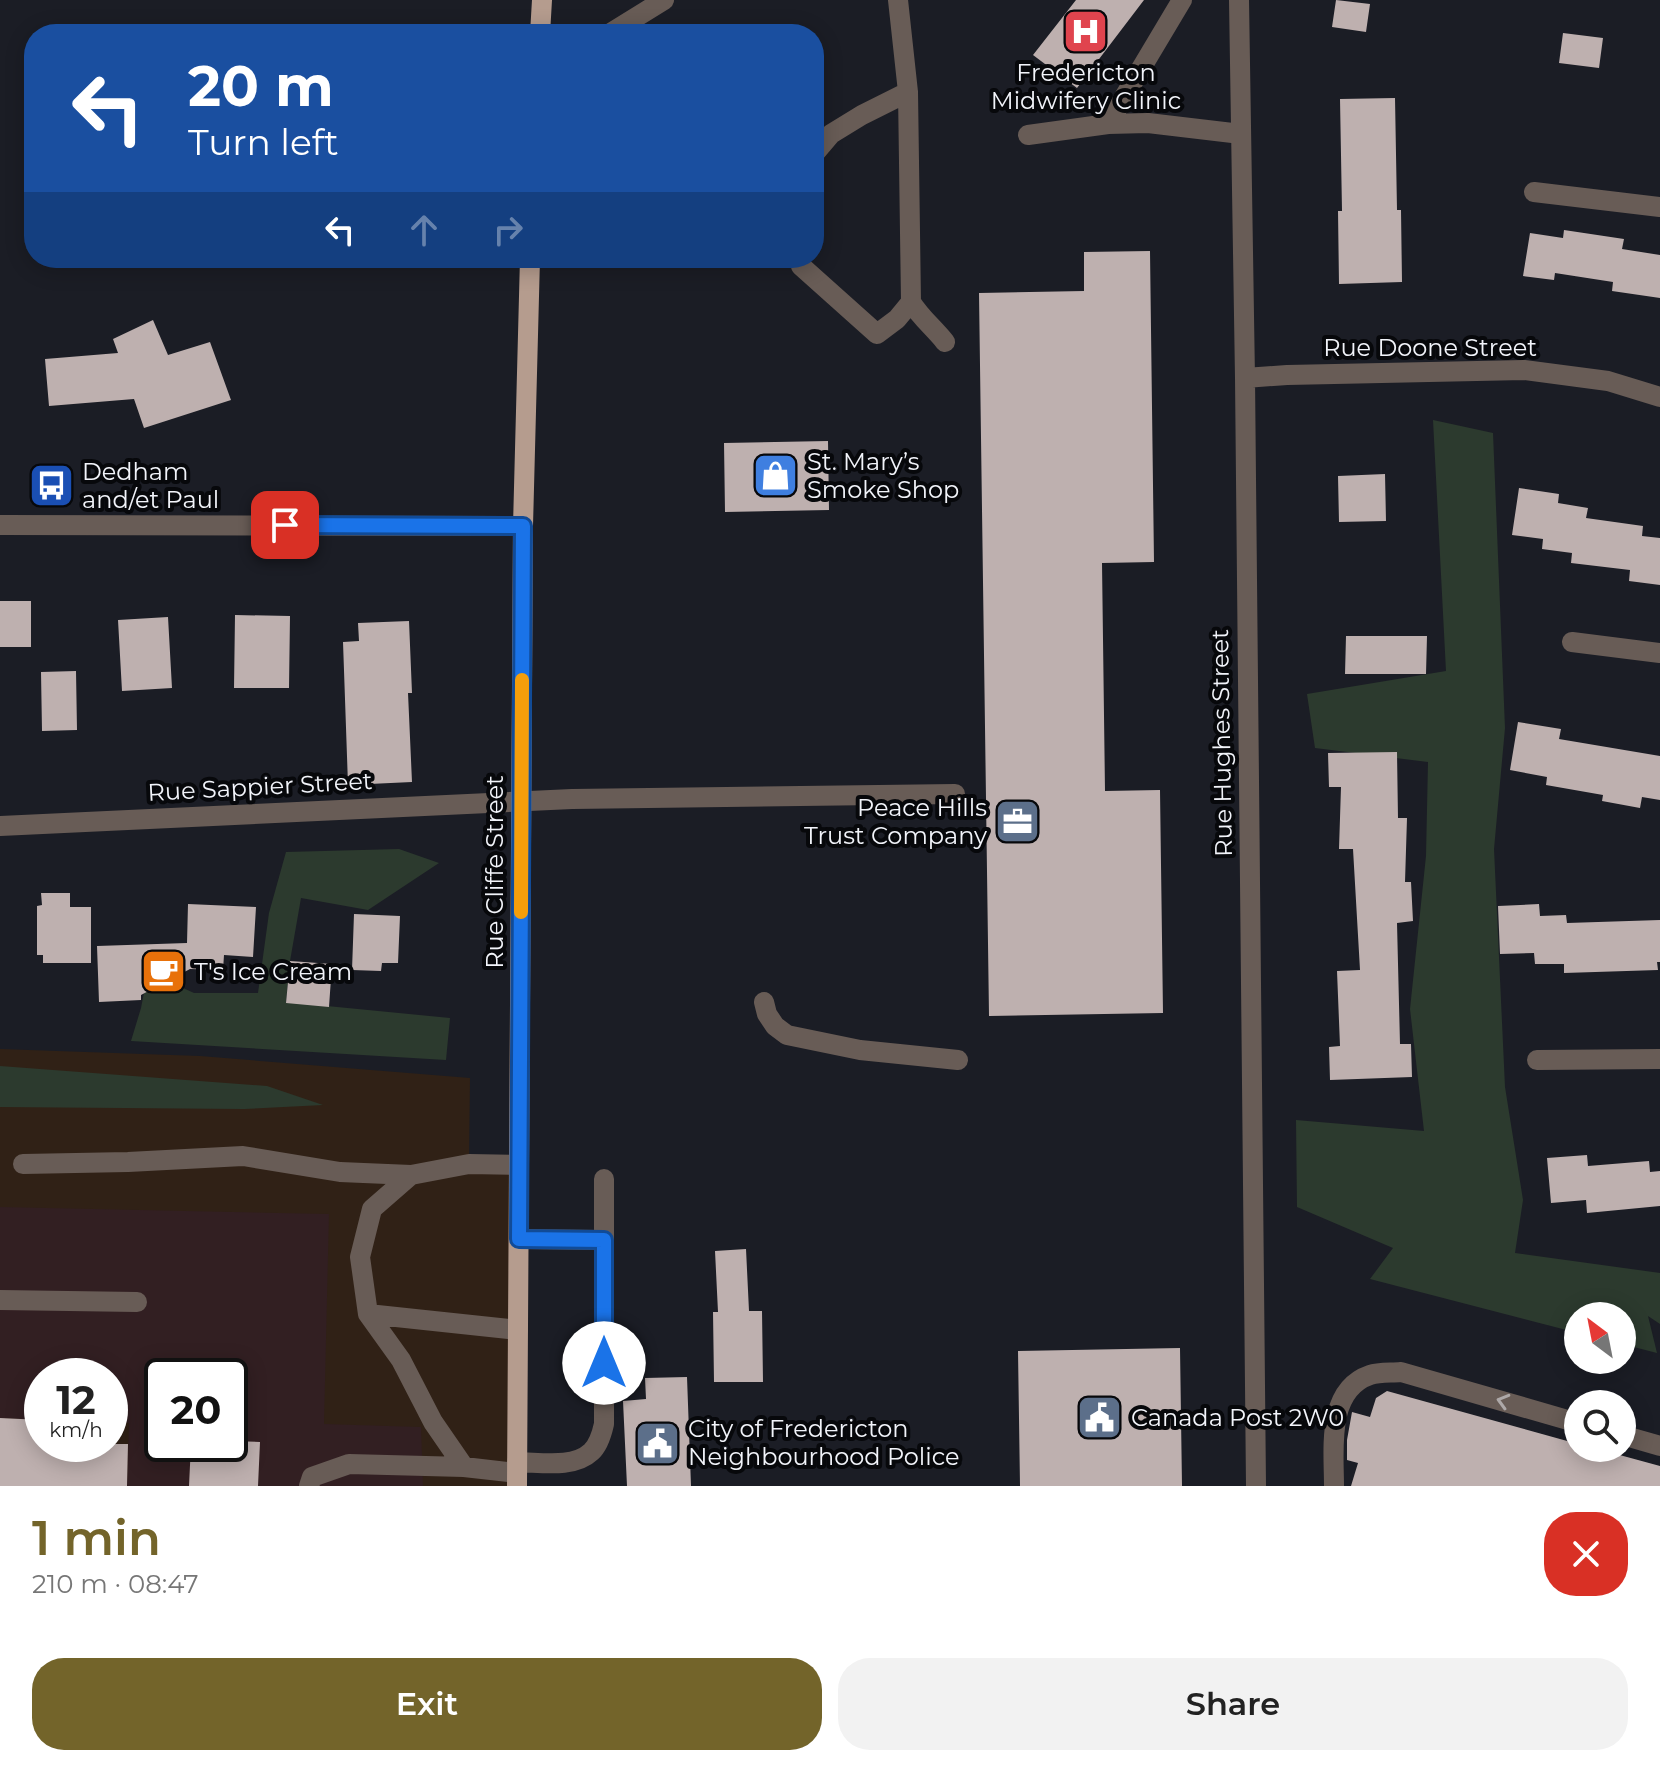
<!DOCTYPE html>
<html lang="en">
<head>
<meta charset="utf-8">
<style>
	body { margin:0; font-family:Montserrat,sans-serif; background:#f2f2f2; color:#222; height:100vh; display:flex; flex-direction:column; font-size:30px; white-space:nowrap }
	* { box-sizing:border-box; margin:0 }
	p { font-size:26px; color:#767676 }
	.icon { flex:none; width:44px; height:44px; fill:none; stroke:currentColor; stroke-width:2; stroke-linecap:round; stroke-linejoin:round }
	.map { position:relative; height:1486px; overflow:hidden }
	.drawer { display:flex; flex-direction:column; background:#fff; flex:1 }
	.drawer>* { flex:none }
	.hud { position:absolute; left:24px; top:24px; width:800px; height:244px; border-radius:32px; box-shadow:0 4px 20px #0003; background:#1a4fa0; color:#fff; overflow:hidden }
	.needle { width:52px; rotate:328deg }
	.tools { position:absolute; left:1564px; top:1302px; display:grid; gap:16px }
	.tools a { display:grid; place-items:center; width:72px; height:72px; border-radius:50%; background:#fff; box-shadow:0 4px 20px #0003; font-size:40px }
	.speed { position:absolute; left:24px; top:1358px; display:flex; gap:16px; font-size:40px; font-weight:700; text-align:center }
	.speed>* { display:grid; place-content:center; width:104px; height:104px; border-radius:50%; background:#fff; box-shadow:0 4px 20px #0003; line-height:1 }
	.speed small { font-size:20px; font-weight:400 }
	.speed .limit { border:4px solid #111; border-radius:12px; background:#fff; color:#111 }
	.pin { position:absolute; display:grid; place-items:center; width:68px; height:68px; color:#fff; margin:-34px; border-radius:16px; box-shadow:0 4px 12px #0006 }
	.me { position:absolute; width:88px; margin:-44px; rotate:0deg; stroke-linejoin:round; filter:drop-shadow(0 0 6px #0008) }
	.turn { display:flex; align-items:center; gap:28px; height:168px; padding:0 32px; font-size:36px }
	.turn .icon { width:104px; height:104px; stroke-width:2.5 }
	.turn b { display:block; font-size:56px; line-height:68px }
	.lanes { display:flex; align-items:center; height:76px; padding:0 32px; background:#0003; justify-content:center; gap:40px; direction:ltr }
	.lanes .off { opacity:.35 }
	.round { display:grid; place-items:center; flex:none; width:84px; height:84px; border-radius:32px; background:#f2f2f2 }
	.headline { display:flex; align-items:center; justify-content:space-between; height:136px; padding:0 32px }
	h1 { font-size:48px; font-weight:600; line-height:60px; color:#73642a }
	.primary-button { display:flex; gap:16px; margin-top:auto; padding:16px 32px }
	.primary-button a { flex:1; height:92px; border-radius:32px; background:#73642a; color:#fff; font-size:32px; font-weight:600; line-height:92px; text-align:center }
	.primary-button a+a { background:#f2f2f2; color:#222 }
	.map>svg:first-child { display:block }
	.commercial { fill:#302116; fill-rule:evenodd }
	.industrial { fill:#321f22; fill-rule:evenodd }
	.green { fill:#2c3a2e }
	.building { fill:#beb0af }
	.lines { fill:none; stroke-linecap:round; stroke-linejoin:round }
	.minor { stroke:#685c56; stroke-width:20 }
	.major { stroke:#b59c8e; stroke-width:20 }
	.oneway { stroke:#ada8a8 }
	.route-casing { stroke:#114b97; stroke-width:20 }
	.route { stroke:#1a73e8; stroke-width:14 }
	.slow { stroke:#f59e0b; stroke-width:14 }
	.labels { text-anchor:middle; stroke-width:8; stroke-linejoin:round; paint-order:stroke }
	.poi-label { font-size:24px; fill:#f2f4fa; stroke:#07080b; text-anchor:start }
	.street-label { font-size:24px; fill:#f2f4fa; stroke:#07080b }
</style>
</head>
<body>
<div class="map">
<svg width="1660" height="1486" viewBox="0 0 1660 1486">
	<rect width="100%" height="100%" fill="#1b1d25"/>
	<path class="commercial" d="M0 1049 200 1056 470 1078 469 1163 519 1165 517 1486H0ZM42 1376H110V1444H42ZM162 1376H230V1444H162Z"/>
	<path class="industrial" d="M0 1207 329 1214 324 1424 421 1427 423 1486H127L129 1423 110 1422V1376H42V1420L0 1418ZM162 1376H230V1444H162Z"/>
	<path class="green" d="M1433 420 1493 433 1505 728 1494 849 1505 1087 1523 1200 1515 1253 1660 1273V1324L1648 1316 1657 1353 1622 1344V1316H1578V1333L1370 1279 1393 1248 1297 1207 1296 1120 1424 1131 1410 1009 1426 856 1428 762 1315 748 1307 694 1446 671Z
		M399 849 439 863 368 910 301 898 290 961 286 1002 450 1018 446 1060 131 1041 141 1008 148 972 194 993H258L269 913 286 852Z
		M0 1066 267 1086 323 1105 244 1109 0 1107Z"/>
	<path class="building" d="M1076 0H1144L1077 88 1033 55Z
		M1336 0 1370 4 1366 32 1332 27Z
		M1563 33 1603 38 1599 68 1559 63Z
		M1395 98 1397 210H1401L1402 282 1339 284 1338 211H1342L1340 99Z
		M1564 230 1624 239 1622 249 1660 255V298L1612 291 1613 282 1555 273 1554 280 1523 276 1530 233 1563 238Z
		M1150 251 1154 562 1102 563 1105 791 1160 790 1163 1013 989 1016 979 293 1084 291V252Z
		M153 320 168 355 210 342 231 400 144 428 134 399 49 406 45 359 118 353 113 339Z
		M828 441 829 510 725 512 724 443Z
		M1385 474 1386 521 1339 522 1338 476Z
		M1519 488 1559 494 1558 503 1588 508 1586 518 1643 526 1642 536 1660 538V585L1629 581 1630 570 1571 563 1572 553 1542 549 1543 539 1512 535Z
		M0 601H31V647H0Z
		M235 615 290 616 289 688H234Z
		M168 617 172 688 122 691 118 620Z
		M409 621 412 693H408L412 782 348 785 343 642 359 641 358 623Z
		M1346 636H1427L1426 674H1345Z
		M76 671 77 730 42 731 41 672Z
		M1518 722 1561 729 1559 739 1660 756V800L1642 797 1640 808 1602 801 1603 795 1546 785 1547 777 1510 770Z
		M1397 752 1398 818H1407L1405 882H1411L1413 921 1397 923 1400 1044H1411L1412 1077 1330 1080 1329 1047 1340 1046 1337 971 1360 970 1353 849H1339L1341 787H1329L1328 753Z
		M41 893H70V907H91V963H43V955H37V906L42 905Z
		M188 904 256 907 253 957 224 955 223 970 190 969 141 995V1000L99 1002 97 946 187 943Z
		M1539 904 1540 916 1566 915 1567 923 1660 920V962H1657L1658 970 1564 973V964H1535L1534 953 1500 954 1498 906Z
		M354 914 400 916 398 963H382L381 971 352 970Z
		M290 961 332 964 329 1007 286 1003Z
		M1587 1155 1588 1166 1649 1161 1650 1172 1660 1171V1206L1587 1213 1586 1200 1551 1203 1547 1158Z
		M746 1249 749 1311H762L763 1382H714L713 1312H718L715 1251Z
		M1180 1348 1182 1486H1020L1018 1351Z
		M687 1377 691 1486H627L623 1401 646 1399 645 1378Z
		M1387 1391 1578 1444V1448H1594L1660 1466V1486H1351L1358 1463 1347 1460V1440L1352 1412 1370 1417 1376 1398Z
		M0 1418 42 1420V1444H128L127 1486H0Z
		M230 1441 260 1442 258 1486H189L191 1444H230Z"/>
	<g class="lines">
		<path class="minor" d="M898 0 908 92 911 302
			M1239 0 1245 378 1256 1486
			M609 34 664 0
			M1108 124 1182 0
			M1028 135 1108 124 1148 123 1241 134
			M814 154 831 134 862 115 908 92
			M1534 192 1660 207
			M801 258V266L877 334 897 319 911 302C921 318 934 328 945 342
			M1245 378 1287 375 1524 370 1608 381 1660 397
			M0 525 523 526
			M1572 642 1660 653
			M0 826 572 799 955 794
			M764 1002 767 1014 775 1026 787 1035 860 1050 958 1060
			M1537 1060 1660 1059
			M23 1164 128 1162 243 1156 340 1172 411 1175
			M519 1239 604 1240
			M0 1300 137 1302
			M368 1314 518 1330
			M1622 1435 1660 1446
			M517 1462C539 1462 573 1469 591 1452 599 1445 602 1433 604 1424V1179
			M464 1467 433 1422 401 1360 368 1314 360 1257 372 1209 411 1175 469 1164 519 1165
			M309 1486 312 1477 349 1464 464 1467 517 1473
			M1334 1486C1334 1450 1326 1390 1370 1375 1379 1372 1391 1373 1401 1372L1578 1423"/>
		<path class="major" d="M540 34 542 0
			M517 1486 523 526 530 258"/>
	</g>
	<defs><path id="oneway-chevron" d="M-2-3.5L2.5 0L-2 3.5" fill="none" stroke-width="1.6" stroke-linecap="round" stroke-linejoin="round" transform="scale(2)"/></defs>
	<use class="oneway" href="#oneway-chevron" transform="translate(1503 1401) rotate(-164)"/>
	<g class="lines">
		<defs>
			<path id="route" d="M285 525 523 526 519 1239 604 1240V1363"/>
		</defs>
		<use href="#route" class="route-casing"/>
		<use href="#route" class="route"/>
		<path class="slow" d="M521 912 522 680"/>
	</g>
	<defs>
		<symbol id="hospital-square" viewBox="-11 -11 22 22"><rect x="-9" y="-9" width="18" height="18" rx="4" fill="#e0444e" stroke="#07080b"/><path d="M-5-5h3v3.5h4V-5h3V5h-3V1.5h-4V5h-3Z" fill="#fff"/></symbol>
		<symbol id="shop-square" viewBox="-11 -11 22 22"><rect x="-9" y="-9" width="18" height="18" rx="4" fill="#3f7fe0" stroke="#07080b"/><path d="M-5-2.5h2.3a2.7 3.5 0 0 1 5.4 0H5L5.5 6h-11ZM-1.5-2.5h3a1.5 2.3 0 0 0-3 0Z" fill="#fff"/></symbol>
		<symbol id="bus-square" viewBox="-11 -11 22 22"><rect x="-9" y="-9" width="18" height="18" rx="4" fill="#1a4fb4" stroke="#07080b"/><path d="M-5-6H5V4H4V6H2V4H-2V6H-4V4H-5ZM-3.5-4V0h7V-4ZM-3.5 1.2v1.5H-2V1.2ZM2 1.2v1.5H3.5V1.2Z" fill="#fff"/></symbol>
		<symbol id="office-square" viewBox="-11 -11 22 22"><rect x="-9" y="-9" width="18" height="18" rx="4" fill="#5c6f8a" stroke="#07080b"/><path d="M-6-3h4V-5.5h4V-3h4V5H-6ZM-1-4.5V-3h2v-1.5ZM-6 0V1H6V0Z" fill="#fff"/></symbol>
		<symbol id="cafe-square" viewBox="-11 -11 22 22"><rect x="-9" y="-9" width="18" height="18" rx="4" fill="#e8710a" stroke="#07080b"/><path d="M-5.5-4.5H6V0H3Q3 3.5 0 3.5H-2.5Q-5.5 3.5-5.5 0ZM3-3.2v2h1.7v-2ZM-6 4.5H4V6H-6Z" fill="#fff"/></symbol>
		<symbol id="civic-square" viewBox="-11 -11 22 22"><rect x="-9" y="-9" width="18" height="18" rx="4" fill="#5c6f8a" stroke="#07080b"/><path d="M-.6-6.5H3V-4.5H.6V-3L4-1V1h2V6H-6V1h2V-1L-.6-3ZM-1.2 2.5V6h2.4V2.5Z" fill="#fff"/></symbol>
	</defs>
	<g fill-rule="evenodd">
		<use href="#hospital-square" x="1060" y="6" width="51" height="51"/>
		<use href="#shop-square" x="750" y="450" width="51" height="51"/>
		<use href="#bus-square" x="26" y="460" width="51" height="51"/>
		<use href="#office-square" x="992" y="796" width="51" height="51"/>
		<use href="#cafe-square" x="138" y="946" width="51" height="51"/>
		<use href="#civic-square" x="1074" y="1392" width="51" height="51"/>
		<use href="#civic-square" x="632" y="1418" width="51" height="51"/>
	</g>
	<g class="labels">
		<g class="poi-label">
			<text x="1086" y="81" text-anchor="middle">Fredericton<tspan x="1086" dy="28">Midwifery Clinic</tspan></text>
			<text x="807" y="470">St. Mary’s<tspan x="807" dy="28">Smoke Shop</tspan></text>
			<text x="82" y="480">Dedham<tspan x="82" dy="28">and/et Paul</tspan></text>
			<text x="987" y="816" text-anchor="end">Peace Hills<tspan x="987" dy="28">Trust Company</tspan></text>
			<text x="194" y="980">T's Ice Cream</text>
			<text x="1131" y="1426">Canada Post 2W0</text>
			<text x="688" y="1437">City of Fredericton<tspan x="688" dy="28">Neighbourhood Police</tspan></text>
		</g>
		<g class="street-label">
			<text x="1430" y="356">Rue Doone Street</text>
			<text transform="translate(1222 743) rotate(-91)" y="8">Rue Hughes Street</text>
			<text transform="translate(260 787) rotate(-3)" y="8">Rue Sappier Street</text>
			<text transform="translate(495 872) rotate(-90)" y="8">Rue Cliffe Street</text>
		</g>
	</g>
</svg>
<div class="tools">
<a><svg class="needle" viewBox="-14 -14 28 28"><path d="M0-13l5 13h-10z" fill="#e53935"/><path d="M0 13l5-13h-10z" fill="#767676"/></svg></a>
<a><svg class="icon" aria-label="search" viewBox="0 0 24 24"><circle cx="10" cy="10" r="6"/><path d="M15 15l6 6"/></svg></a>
</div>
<div class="speed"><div>12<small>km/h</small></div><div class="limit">20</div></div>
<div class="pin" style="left:285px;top:525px;background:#d93025"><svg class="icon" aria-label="arrive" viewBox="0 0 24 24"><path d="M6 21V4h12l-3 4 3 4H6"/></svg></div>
<svg class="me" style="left:604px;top:1363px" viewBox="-20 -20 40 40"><circle r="19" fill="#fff"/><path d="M0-13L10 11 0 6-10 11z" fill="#1a73e8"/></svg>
<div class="hud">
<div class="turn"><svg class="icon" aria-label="left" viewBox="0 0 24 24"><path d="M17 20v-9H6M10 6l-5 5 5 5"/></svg><div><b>20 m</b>Turn left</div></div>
<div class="lanes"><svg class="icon" aria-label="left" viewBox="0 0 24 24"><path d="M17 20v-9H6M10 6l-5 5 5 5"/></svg><svg class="icon off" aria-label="ahead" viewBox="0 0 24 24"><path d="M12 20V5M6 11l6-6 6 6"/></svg><svg class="icon off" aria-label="right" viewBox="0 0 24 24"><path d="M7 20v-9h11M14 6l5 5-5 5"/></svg></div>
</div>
</div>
<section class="drawer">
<div class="headline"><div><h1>1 min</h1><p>210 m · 08:47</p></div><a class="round" style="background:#d93025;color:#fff"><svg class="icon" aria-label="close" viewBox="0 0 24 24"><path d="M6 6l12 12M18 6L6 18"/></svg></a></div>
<div class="primary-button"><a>Exit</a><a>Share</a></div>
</section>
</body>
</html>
